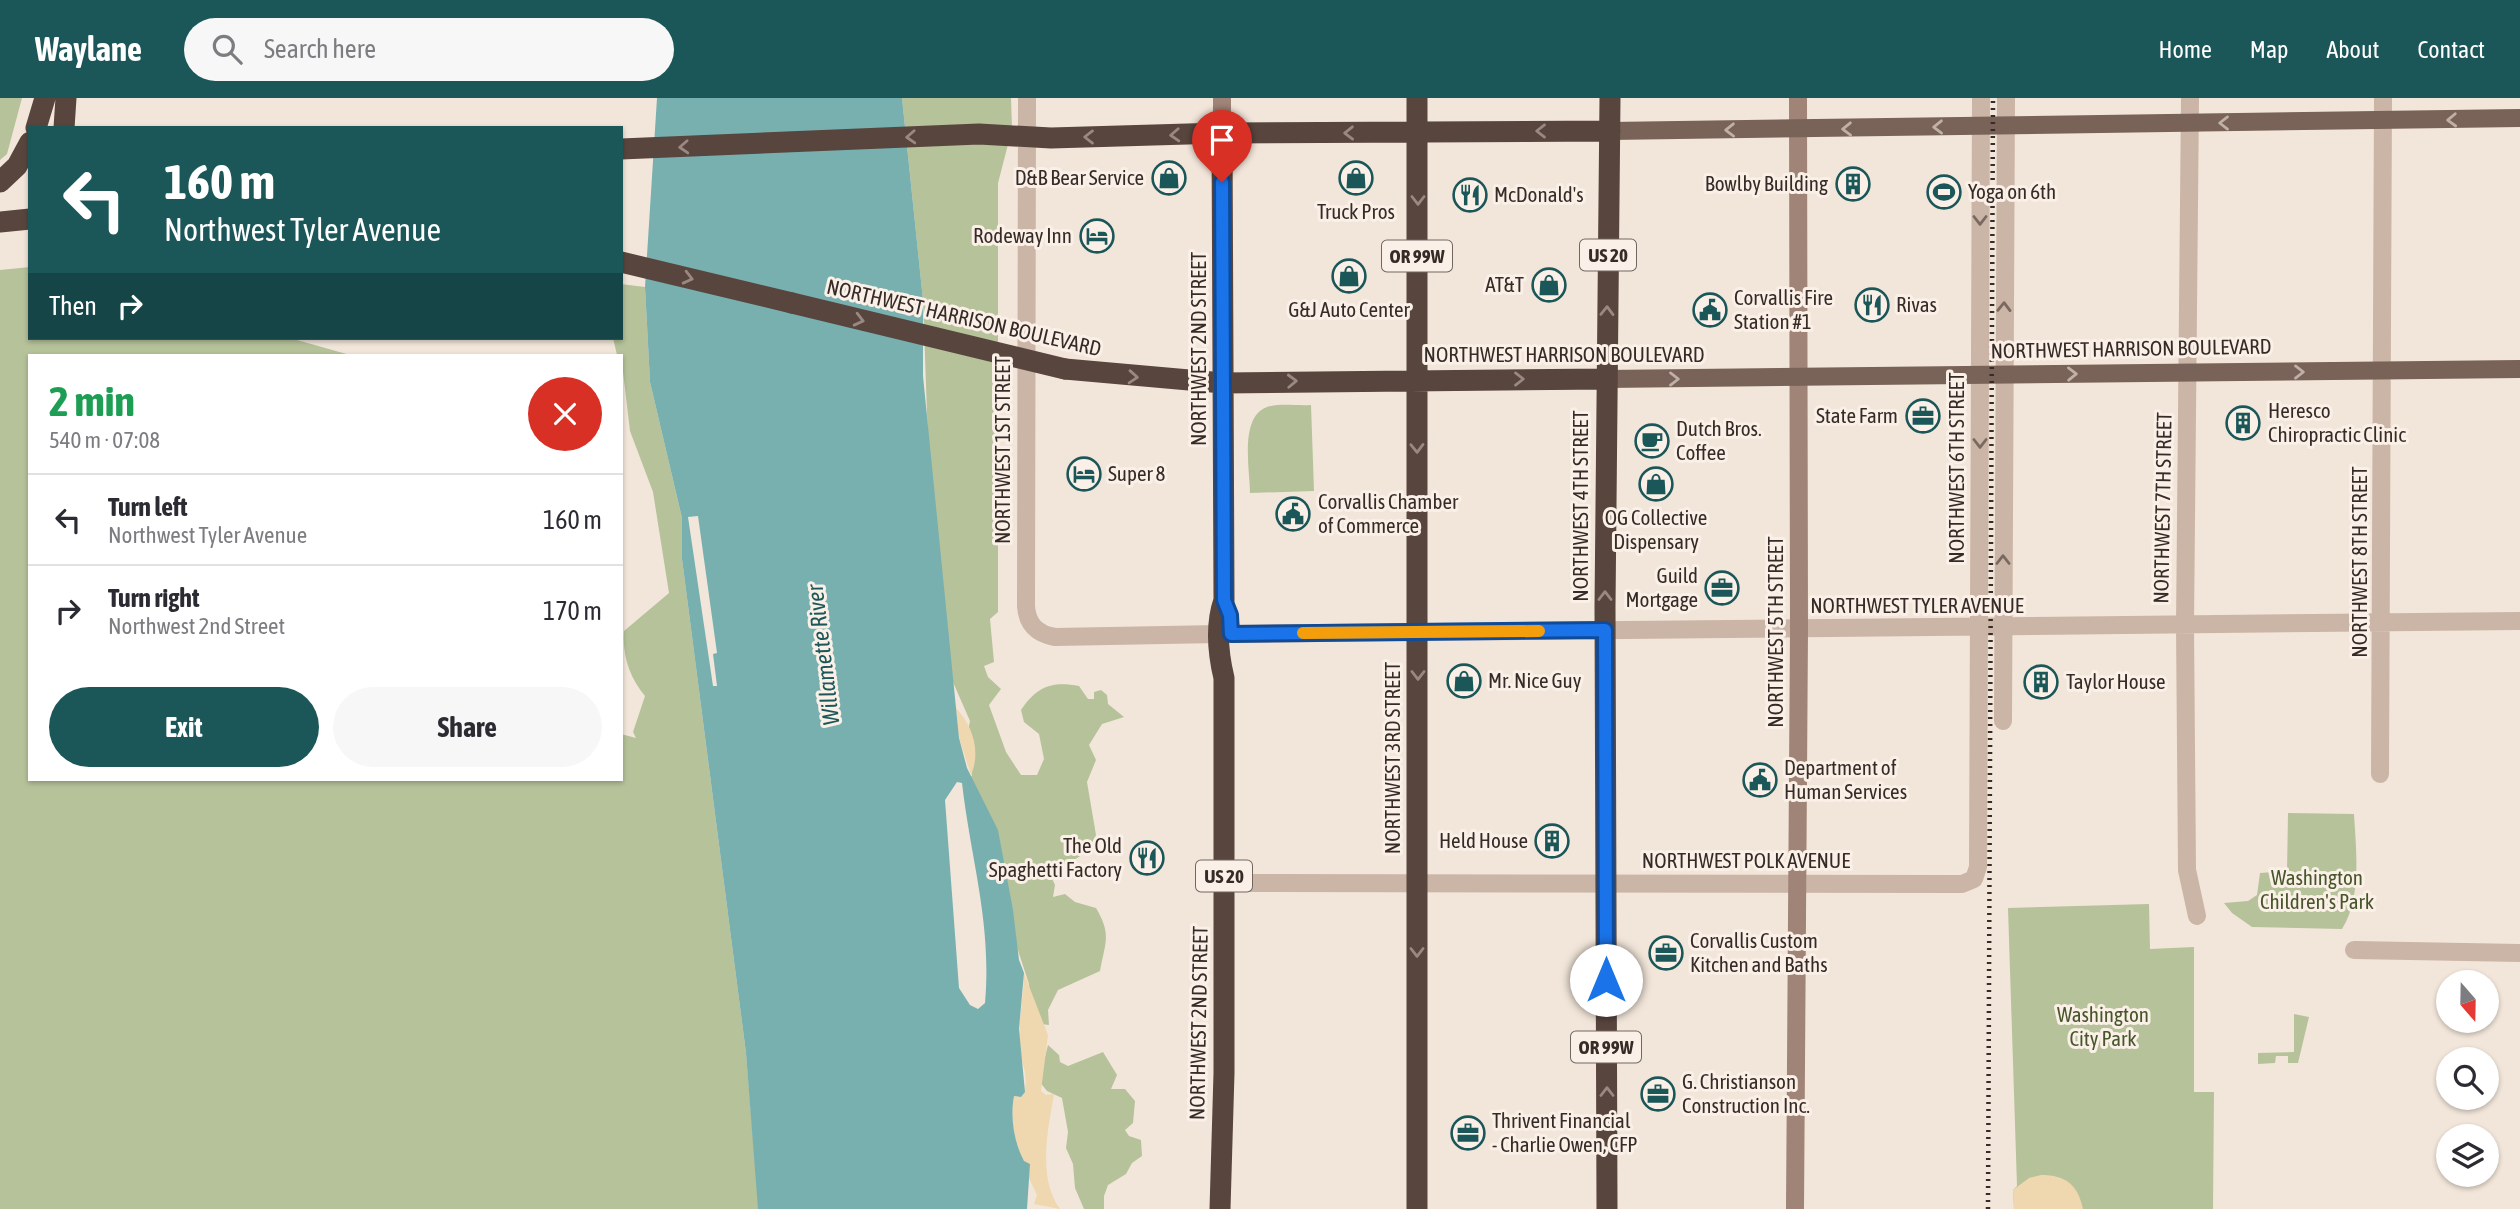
<!DOCTYPE html>
<html lang="en">
<head>
<meta charset="utf-8">
<style>
	body { margin:0; font-family:"Asap Condensed",sans-serif; background:#f7f7f7; color:#2b2b33; height:100vh; display:flex; flex-direction:column; font-size:26px; white-space:nowrap }
	* { box-sizing:border-box; margin:0 }
	p { font-size:23px; color:#7c7c81 }
	.icon { flex:none; width:38px; height:38px; fill:none; stroke:currentColor; stroke-width:2; stroke-linecap:round; stroke-linejoin:round }
	.map { position:relative; flex:1; overflow:hidden }
	.drawer { position:absolute; left:28px; top:256px; width:595px; height:427px; display:flex; flex-direction:column; background:#fff; border-radius:0px; box-shadow:0 2px 5px #0004 }
	.drawer>* { flex:none }
	.guide { position:absolute; left:28px; top:28px; width:595px; height:214px; border-radius:0px; box-shadow:0 2px 5px #0004; background:#1b5759; color:#fff; overflow:hidden }
	.needle { width:46px; rotate:160deg }
	.tools { position:absolute; left:2436px; top:872px; display:grid; gap:14px }
	.tools a { display:grid; place-items:center; width:63px; height:63px; border-radius:50%; background:#fff; box-shadow:0 2px 5px #0004; font-size:35px }
	.pin { position:absolute; display:grid; place-items:center; width:60px; height:60px; color:#fff; margin:-72px -30px; border-radius:50% 50% 50% 0; rotate:-45deg; box-shadow:0 0 7px #0007 }
	.pin .icon { rotate:45deg }
	.me { position:absolute; width:77px; margin:-38px; rotate:0deg; stroke-linejoin:round; filter:drop-shadow(0 0 5px #0008) }
	.turn { display:flex; align-items:center; gap:24px; height:147px; padding:0 21px; font-size:32px }
	.turn .icon { width:91px; height:91px; stroke-width:2.5 }
	.turn b { display:block; font-size:49px; line-height:60px }
	.then { display:flex; align-items:center; height:66px; padding:0 21px; background:#0003; gap:14px; font-size:26px }
	.round { display:grid; place-items:center; flex:none; width:74px; height:74px; border-radius:37px; background:#f7f7f7 }
	.summary { display:flex; align-items:center; justify-content:space-between; height:119px; padding:0 21px }
	h1 { font-size:42px; font-weight:700; line-height:52px; color:#1e9e55 }
	.primary-button { display:flex; gap:14px; margin-top:auto; padding:14px 21px }
	.primary-button a { flex:1; height:80px; border-radius:42px; background:#1b5759; color:#fff; font-size:28px; font-weight:700; line-height:80px; text-align:center }
	.primary-button a+a { background:#f7f7f7; color:#2b2b33 }
	ul { padding:0; list-style:none }
	li { display:flex; align-items:center; gap:21px; height:91px; padding:0 21px; border-top:2px solid #e1e1e2 }
	li div { flex:1 }
	li b { display:block; font-size:26px }
	li em { font-style:normal }
	header { display:flex; align-items:center; gap:42px; box-sizing:border-box; height:98px; padding:0 35px; background:#1b5759; color:#fff }
	header strong { font-size:33px }
	nav { display:flex; gap:38px; margin-inline-start:auto; font-size:24px }
	.search { width:490px; height:63px; background:#f7f7f7; display:flex; align-items:center; gap:18px; box-sizing:border-box; padding:0 24px; border-radius:38px; color:#7c7c81; font-size:26px }
	.map>svg:first-child { display:block }
	.green { fill:#b6c29a }
	.sand { fill:#efd7af }
	.water { fill:#78b0b0; fill-rule:evenodd }
	.pier { fill:#f2e6da }
	.lines { fill:none; stroke-linecap:round; stroke-linejoin:round }
	.street { stroke:#cbb5a6; stroke-width:18 }
	.secondary { stroke:#9f8477; stroke-width:18 }
	.primary { stroke:#796257; stroke-width:18 }
	.highway { stroke:#58453e; stroke-width:21 }
	.rail { stroke:#372b27; stroke-width:4.5; stroke-dasharray:2 5; stroke-linecap:butt }
	.highway-bridge { stroke:#58453e; stroke-width:21 }
	.oneway { stroke:#c0b0a6 }
	.oneway2 { stroke:#998982 }
	.oneway3 { stroke:#7a6960 }
	.route-casing { stroke:#114b97; stroke-width:18 }
	.route { stroke:#1a73e8; stroke-width:12 }
	.slow { stroke:#f59e0b; stroke-width:12 }
	.labels { text-anchor:middle; stroke-width:6; stroke-linejoin:round; paint-order:stroke }
	.shield { fill:#faf0e7; stroke:#726661; stroke-width:2 }
	.shield-label { font-size:19px; font-weight:bold; fill:#372b27 }
	.poi-label { font-size:21px; fill:#372b27; stroke:#faf0e7; text-anchor:start }
	.street-label { font-size:21px; fill:#372b27; stroke:#faf0e7 }
	.park-label { font-size:21px; fill:#47562a; stroke:#faf0e7 }
	.water-label { font-size:23px; font-style:italic; fill:#1b5759; stroke:#faf0e7 }
</style>
</head>
<body>
<header>
<strong>Waylane</strong>
<div class="search"><svg class="icon" aria-label="search" viewBox="0 0 24 24"><circle cx="10" cy="10" r="6"/><path d="M15 15l6 6"/></svg>Search here</div>
<nav><a>Home</a><a>Map</a><a>About</a><a>Contact</a></nav>
</header>
<div class="map">
<svg width="2520" height="1111" viewBox="0 0 2520 1111">
	<rect width="100%" height="100%" fill="#f2e6da"/>
	<path class="green" d="M0 0H22L7 56 0 62Z
		M902 0H1011L1012 31 998 85V514L990 521 994 564 984 568 988 579 1001 591 989 607 1006 654 1021 677H1037L1044 661 1039 636 1024 624 1021 612C1037 589 1051 583 1079 588L1088 601H1094V594L1101 592 1107 597 1108 606 1124 619 1102 626 1089 647 1096 662 1087 684 1096 737C1088 760 1069 764 1048 772L1055 787 1053 799 1065 796 1075 804 1096 810C1112 837 1105 844 1100 873L1058 892 1048 912 1049 927 1041 926 1030 908 1029 886 965 690 972 677 966 643 970 623 949 575 928 343 923 202Z
		M30 169V240H290L350 257H30V681H621V636L636 640 633 634 645 598C630 580 622 558 624 533L669 495 653 394 630 333 621 257H617L613 240H621V186L645 189 650 284 682 420V461L746 955 759 1111H0V172Z
		M1311 307 1314 393 1250 395C1250 372 1239 319 1267 309 1279 305 1298 308 1311 307Z
		M2288 715 2354 716C2356 751 2362 800 2342 831L2252 829 2232 815 2224 805 2248 803 2257 797 2260 775 2287 773Z
		M2149 806 2150 851 2194 849V994H2214L2213 1111H2014L2013 1092 2017 1088 2008 810Z
		M2294 916 2309 919 2298 965H2288V958H2276L2275 965 2258 966V955L2294 954Z
		M1048 947 1059 957 1060 964 1068 968 1103 954 1117 977 1111 991H1125L1135 1003 1133 1025 1125 1032 1129 1038 1141 1042 1142 1058 1132 1065 1126 1076 1108 1087 1104 1098V1111H1084L1075 1090 1073 1066 1066 1050 1068 1034 1062 1000 1047 993 1039 983Z"/>
	<path class="sand" d="M956 610C973 628 981 654 971 677L959 640Z
		M1024 875 1048 937 1041 993 1046 997 1054 996C1048 1032 1037 1079 1060 1111L1034 1106 1037 1097 1028 1078 1030 1066 1024 1064C1014 1044 1010 1020 1014 998L1021 999C1030 986 1024 971 1021 957 1016 930 1024 902 1024 875Z
		M2041 1077C2066 1077 2078 1087 2083 1111H2014L2013 1092 2029 1080Z"/>
	<path class="water" d="M657 0H902L923 202V278L959 640 967 670 998 732 1013 812 1019 862 1024 875 1019 931 1025 994 1021 999 1014 998C1010 1020 1014 1044 1024 1063L1030 1066 1027 1111H758L746 955 682 461V420L650 284 645 189ZM957 684 962 685C971 763 992 825 985 905L978 911 970 907 959 890 945 702Z"/>
	<path class="pier" d="M698 418 717 555 713 556 717 588H713L688 419Z"/>
	<g class="lines">
		<path class="street" d="M1027 0 1026 508C1027 526 1037 536 1055 539L1219 536
			M2190 0 2185 527 2187 772 2197 818
			M1231 536 2520 523
			M2003 623 2006 0
			M2380 676 2383 0
			M1224 785 1962 786 1974 781 1978 769 1981 0
			M2354 852 2520 855"/>
		<path class="secondary" d="M1222 35V0
			M1795 1111 1799 532 1798 0"/>
		<path class="primary" d="M1610 33 2520 20
			M1606 281 2520 271"/>
		<path class="highway" d="M36 30 45 0
			M64 30 66 0
			M621 51 979 36 1051 40 1222 35 1610 33
			M0 84 17 68 30 44
			M0 124 30 121
			M621 164 792 205
			M1065 271 1223 285 1606 281
			M1220 1111 1224 975V580C1218 555 1215 528 1224 502L1222 35
			M1417 1111V0
			M1607 1111 1605 509 1610 0"/>
		<path class="rail" d="M1988 1111 1993 0"/>
		<path class="highway-bridge" d="M792 205 1065 271"/>
	</g>
	<defs><path id="oneway-chevron" d="M-2-3.5L2.5 0L-2 3.5" fill="none" stroke-width="1.6" stroke-linecap="round" stroke-linejoin="round" transform="scale(1.75)"/></defs>
	<g class="oneway">
		<use href="#oneway-chevron" transform="translate(2452 22) rotate(178)"/>
		<use href="#oneway-chevron" transform="translate(2224 25) rotate(180)"/>
		<use href="#oneway-chevron" transform="translate(1938 29) rotate(179)"/>
		<use href="#oneway-chevron" transform="translate(1847 31) rotate(179)"/>
		<use href="#oneway-chevron" transform="translate(1730 32) rotate(179)"/>
		<use href="#oneway-chevron" transform="translate(2299 274)"/>
		<use href="#oneway-chevron" transform="translate(2072 276) rotate(-1)"/>
		<use href="#oneway-chevron" transform="translate(1674 281)"/>
	</g>
	<g class="oneway2">
		<use href="#oneway-chevron" transform="translate(1541 33) rotate(180)"/>
		<use href="#oneway-chevron" transform="translate(1349 35) rotate(179)"/>
		<use href="#oneway-chevron" transform="translate(1175 37) rotate(177)"/>
		<use href="#oneway-chevron" transform="translate(911 39) rotate(177)"/>
		<use href="#oneway-chevron" transform="translate(1089 39) rotate(180)"/>
		<use href="#oneway-chevron" transform="translate(684 49) rotate(177)"/>
		<use href="#oneway-chevron" transform="translate(1418 102) rotate(90)"/>
		<use href="#oneway-chevron" transform="translate(688 180) rotate(14)"/>
		<use href="#oneway-chevron" transform="translate(1607 213) rotate(-89)"/>
		<use href="#oneway-chevron" transform="translate(859 222) rotate(14)"/>
		<use href="#oneway-chevron" transform="translate(1133 279) rotate(4)"/>
		<use href="#oneway-chevron" transform="translate(1519 281)"/>
		<use href="#oneway-chevron" transform="translate(1292 283) rotate(-2)"/>
		<use href="#oneway-chevron" transform="translate(1417 350) rotate(89)"/>
		<use href="#oneway-chevron" transform="translate(1605 498) rotate(-90)"/>
		<use href="#oneway-chevron" transform="translate(1418 577) rotate(90)"/>
		<use href="#oneway-chevron" transform="translate(1417 854) rotate(90)"/>
		<use href="#oneway-chevron" transform="translate(1607 994) rotate(-90)"/>
	</g>
	<g class="oneway3">
		<use href="#oneway-chevron" transform="translate(1980 122) rotate(90)"/>
		<use href="#oneway-chevron" transform="translate(2004 209) rotate(-89)"/>
		<use href="#oneway-chevron" transform="translate(1980 345) rotate(90)"/>
		<use href="#oneway-chevron" transform="translate(2003 462) rotate(-90)"/>
	</g>
	<g class="lines">
		<defs>
			<path id="route" d="M1222 84 1224 502 1230 517 1231 536 1605 532 1606 882"/>
		</defs>
		<use href="#route" class="route-casing"/>
		<use href="#route" class="route"/>
		<path class="slow" d="M1303 535 1539 533"/>
	</g>
	<defs>
		<symbol id="shop-ring" viewBox="-11 -11 22 22"><circle r="9.5" fill="#faf0e7" stroke="#1b5759" stroke-width="1.5"/><path d="M-5-2.5h2.3a2.7 3.5 0 0 1 5.4 0H5L5.5 6h-11ZM-1.5-2.5h3a1.5 2.3 0 0 0-3 0Z" fill="#1b5759"/></symbol>
		<symbol id="building-ring" viewBox="-11 -11 22 22"><circle r="9.5" fill="#faf0e7" stroke="#1b5759" stroke-width="1.5"/><path d="M-4-6H4V6H1V3H-1V6H-4ZM-2.5-4.3h1.7v1.8h-1.7ZM.8-4.3h1.7v1.8H.8ZM-2.5-1h1.7V.8h-1.7ZM.8-1h1.7V.8H.8Z" fill="#1b5759"/></symbol>
		<symbol id="stadium-ring" viewBox="-11 -11 22 22"><circle r="9.5" fill="#faf0e7" stroke="#1b5759" stroke-width="1.5"/><path d="M0-5a6.5 5 0 1 0 0 10a6.5 5 0 1 0 0-10ZM-3.5-1.8h7v3.6h-7Z" fill="#1b5759"/></symbol>
		<symbol id="restaurant-ring" viewBox="-11 -11 22 22"><circle r="9.5" fill="#faf0e7" stroke="#1b5759" stroke-width="1.5"/><path d="M-5-6h1v4h1v-4h1v4h1v-4h1v5L-1.5 .5V6h-2V.5L-5-1ZM5-6V6H3V1.5H1.5Q1.5-4 5-6Z" fill="#1b5759"/></symbol>
		<symbol id="hotel-ring" viewBox="-11 -11 22 22"><circle r="9.5" fill="#faf0e7" stroke="#1b5759" stroke-width="1.5"/><path d="M-6-4.5h1.5V1H6V5H4.5V3h-9V5H-6ZM-4 0a1.8 1.8 0 1 1 3.6 0ZM.5 0V-2.5h3Q6-2.5 6 0Z" fill="#1b5759"/></symbol>
		<symbol id="civic-ring" viewBox="-11 -11 22 22"><circle r="9.5" fill="#faf0e7" stroke="#1b5759" stroke-width="1.5"/><path d="M-.6-6.5H3V-4.5H.6V-3L4-1V1h2V6H-6V1h2V-1L-.6-3ZM-1.2 2.5V6h2.4V2.5Z" fill="#1b5759"/></symbol>
		<symbol id="office-ring" viewBox="-11 -11 22 22"><circle r="9.5" fill="#faf0e7" stroke="#1b5759" stroke-width="1.5"/><path d="M-6-3h4V-5.5h4V-3h4V5H-6ZM-1-4.5V-3h2v-1.5ZM-6 0V1H6V0Z" fill="#1b5759"/></symbol>
		<symbol id="cafe-ring" viewBox="-11 -11 22 22"><circle r="9.5" fill="#faf0e7" stroke="#1b5759" stroke-width="1.5"/><path d="M-5.5-4.5H6V0H3Q3 3.5 0 3.5H-2.5Q-5.5 3.5-5.5 0ZM3-3.2v2h1.7v-2ZM-6 4.5H4V6H-6Z" fill="#1b5759"/></symbol>
	</defs>
	<g fill-rule="evenodd">
		<use href="#shop-ring" x="1150" y="61" width="38" height="38"/>
		<use href="#shop-ring" x="1337" y="61" width="38" height="38"/>
		<use href="#building-ring" x="1834" y="67" width="38" height="38"/>
		<use href="#stadium-ring" x="1925" y="75" width="38" height="38"/>
		<use href="#restaurant-ring" x="1451" y="78" width="38" height="38"/>
		<use href="#hotel-ring" x="1078" y="119" width="38" height="38"/>
		<use href="#shop-ring" x="1330" y="159" width="38" height="38"/>
		<use href="#shop-ring" x="1530" y="168" width="38" height="38"/>
		<use href="#restaurant-ring" x="1853" y="188" width="38" height="38"/>
		<use href="#civic-ring" x="1691" y="193" width="38" height="38"/>
		<use href="#office-ring" x="1904" y="299" width="38" height="38"/>
		<use href="#building-ring" x="2224" y="306" width="38" height="38"/>
		<use href="#cafe-ring" x="1633" y="324" width="38" height="38"/>
		<use href="#hotel-ring" x="1065" y="357" width="38" height="38"/>
		<use href="#shop-ring" x="1637" y="367" width="38" height="38"/>
		<use href="#civic-ring" x="1274" y="397" width="38" height="38"/>
		<use href="#office-ring" x="1703" y="471" width="38" height="38"/>
		<use href="#shop-ring" x="1445" y="564" width="38" height="38"/>
		<use href="#building-ring" x="2022" y="565" width="38" height="38"/>
		<use href="#civic-ring" x="1741" y="663" width="38" height="38"/>
		<use href="#building-ring" x="1533" y="724" width="38" height="38"/>
		<use href="#restaurant-ring" x="1128" y="741" width="38" height="38"/>
		<use href="#office-ring" x="1647" y="836" width="38" height="38"/>
		<use href="#office-ring" x="1639" y="977" width="38" height="38"/>
		<use href="#office-ring" x="1449" y="1016" width="38" height="38"/>
	</g>
	<g class="labels">
		<g class="shield">
			<rect x="1580" y="141.5" width="56" height="31" rx="5"/>
			<rect x="1382" y="142.5" width="70" height="31" rx="5"/>
			<rect x="1196" y="762.5" width="56" height="31" rx="5"/>
			<rect x="1571" y="933.5" width="70" height="31" rx="5"/>
		</g>
		<g class="shield-label">
			<text x="1608" y="164">US 20</text>
			<text x="1417" y="165">OR 99W</text>
			<text x="1224" y="785">US 20</text>
			<text x="1606" y="956">OR 99W</text>
		</g>
		<g class="poi-label">
			<text x="1144" y="87" text-anchor="end">D&amp;B Bear Service</text>
			<text x="1828" y="93" text-anchor="end">Bowlby Building</text>
			<text x="1968" y="101">Yoga on 6th</text>
			<text x="1494" y="104">McDonald's</text>
			<text x="1356" y="121" text-anchor="middle">Truck Pros</text>
			<text x="1072" y="145" text-anchor="end">Rodeway Inn</text>
			<text x="1524" y="194" text-anchor="end">AT&amp;T</text>
			<text x="1734" y="207">Corvallis Fire<tspan x="1734" dy="24">Station #1</tspan></text>
			<text x="1896" y="214">Rivas</text>
			<text x="1349" y="219" text-anchor="middle">G&amp;J Auto Center</text>
			<text x="2268" y="320">Heresco<tspan x="2268" dy="24">Chiropractic Clinic</tspan></text>
			<text x="1898" y="325" text-anchor="end">State Farm</text>
			<text x="1676" y="338">Dutch Bros.<tspan x="1676" dy="24">Coffee</tspan></text>
			<text x="1108" y="383">Super 8</text>
			<text x="1318" y="411">Corvallis Chamber<tspan x="1318" dy="24">of Commerce</tspan></text>
			<text x="1656" y="427" text-anchor="middle">OG Collective<tspan x="1656" dy="24">Dispensary</tspan></text>
			<text x="1698" y="485" text-anchor="end">Guild<tspan x="1698" dy="24">Mortgage</tspan></text>
			<text x="1488" y="590">Mr. Nice Guy</text>
			<text x="2066" y="591">Taylor House</text>
			<text x="1784" y="677">Department of<tspan x="1784" dy="24">Human Services</tspan></text>
			<text x="1528" y="750" text-anchor="end">Held House</text>
			<text x="1122" y="755" text-anchor="end">The Old<tspan x="1122" dy="24">Spaghetti Factory</tspan></text>
			<text x="1690" y="850">Corvallis Custom<tspan x="1690" dy="24">Kitchen and Baths</tspan></text>
			<text x="1682" y="991">G. Christianson<tspan x="1682" dy="24">Construction Inc.</tspan></text>
			<text x="1492" y="1030">Thrivent Financial<tspan x="1492" dy="24">- Charlie Owen, CFP</tspan></text>
		</g>
		<g class="street-label">
			<text transform="translate(964 220) rotate(13)" y="7">NORTHWEST HARRISON BOULEVARD</text>
			<text transform="translate(1199 251) rotate(-90)" y="7">NORTHWEST 2ND STREET</text>
			<text transform="translate(2131 251) rotate(-1)" y="7">NORTHWEST HARRISON BOULEVARD</text>
			<text x="1564" y="264">NORTHWEST HARRISON BOULEVARD</text>
			<text transform="translate(1003 352) rotate(-90)" y="7">NORTHWEST 1ST STREET</text>
			<text transform="translate(1957 370) rotate(-90)" y="7">NORTHWEST 6TH STREET</text>
			<text transform="translate(1581 408) rotate(-90)" y="7">NORTHWEST 4TH STREET</text>
			<text transform="translate(2163 410) rotate(-89)" y="7">NORTHWEST 7TH STREET</text>
			<text transform="translate(2360 464) rotate(-90)" y="7">NORTHWEST 8TH STREET</text>
			<text x="1917" y="515">NORTHWEST TYLER AVENUE</text>
			<text transform="translate(1776 534) rotate(-90)" y="7">NORTHWEST 5TH STREET</text>
			<text transform="translate(1393 660) rotate(-90)" y="7">NORTHWEST 3RD STREET</text>
			<text x="1746" y="770">NORTHWEST POLK AVENUE</text>
			<text transform="translate(1199 925) rotate(-89)" y="7">NORTHWEST 2ND STREET</text>
		</g>
		<g class="park-label">
			<text x="2317" y="787">Washington<tspan x="2317" dy="24">Children's Park</tspan></text>
			<text x="2103" y="924">Washington<tspan x="2103" dy="24">City Park</tspan></text>
		</g>
		<g class="water-label">
			<text transform="translate(823 557) rotate(-97)" y="8">Willamette River</text>
		</g>
	</g>
</svg>
<div class="tools">
<a><svg class="needle" viewBox="-14 -14 28 28"><path d="M0-13l5 13h-10z" fill="#e53935"/><path d="M0 13l5-13h-10z" fill="#7c7c81"/></svg></a>
<a><svg class="icon" aria-label="search" viewBox="0 0 24 24"><circle cx="10" cy="10" r="6"/><path d="M15 15l6 6"/></svg></a>
<a><svg class="icon" aria-label="layers" viewBox="0 0 24 24"><path d="M12 4l9 5-9 5-9-5zM3 14l9 5 9-5"/></svg></a>
</div>
<div class="pin" style="left:1222px;top:84px;background:#d93025"><svg class="icon" aria-label="arrive" viewBox="0 0 24 24"><path d="M6 21V4h12l-3 4 3 4H6"/></svg></div>
<svg class="me" style="left:1606px;top:882px" viewBox="-20 -20 40 40"><circle r="19" fill="#fff"/><path d="M0-13L10 11 0 6-10 11z" fill="#1a73e8"/></svg>
<div class="guide">
<div class="turn"><svg class="icon" aria-label="left" viewBox="0 0 24 24"><path d="M17 20v-9H6M10 6l-5 5 5 5"/></svg><div><b>160 m</b>Northwest Tyler Avenue</div></div>
<div class="then">Then<svg class="icon" aria-label="right" viewBox="0 0 24 24"><path d="M7 20v-9h11M14 6l5 5-5 5"/></svg></div>
</div>
<section class="drawer">
<div class="summary"><div><h1>2 min</h1><p>540 m · 07:08</p></div><a class="round" style="background:#d93025;color:#fff"><svg class="icon" aria-label="close" viewBox="0 0 24 24"><path d="M6 6l12 12M18 6L6 18"/></svg></a></div>
<ul>
<li><svg class="icon" aria-label="left" viewBox="0 0 24 24"><path d="M17 20v-9H6M10 6l-5 5 5 5"/></svg><div><b>Turn left</b><p>Northwest Tyler Avenue</p></div><em>160 m</em></li>
<li><svg class="icon" aria-label="right" viewBox="0 0 24 24"><path d="M7 20v-9h11M14 6l5 5-5 5"/></svg><div><b>Turn right</b><p>Northwest 2nd Street</p></div><em>170 m</em></li>
</ul>
<div class="primary-button"><a>Exit</a><a>Share</a></div>
</section>
</div>
</body>
</html>
